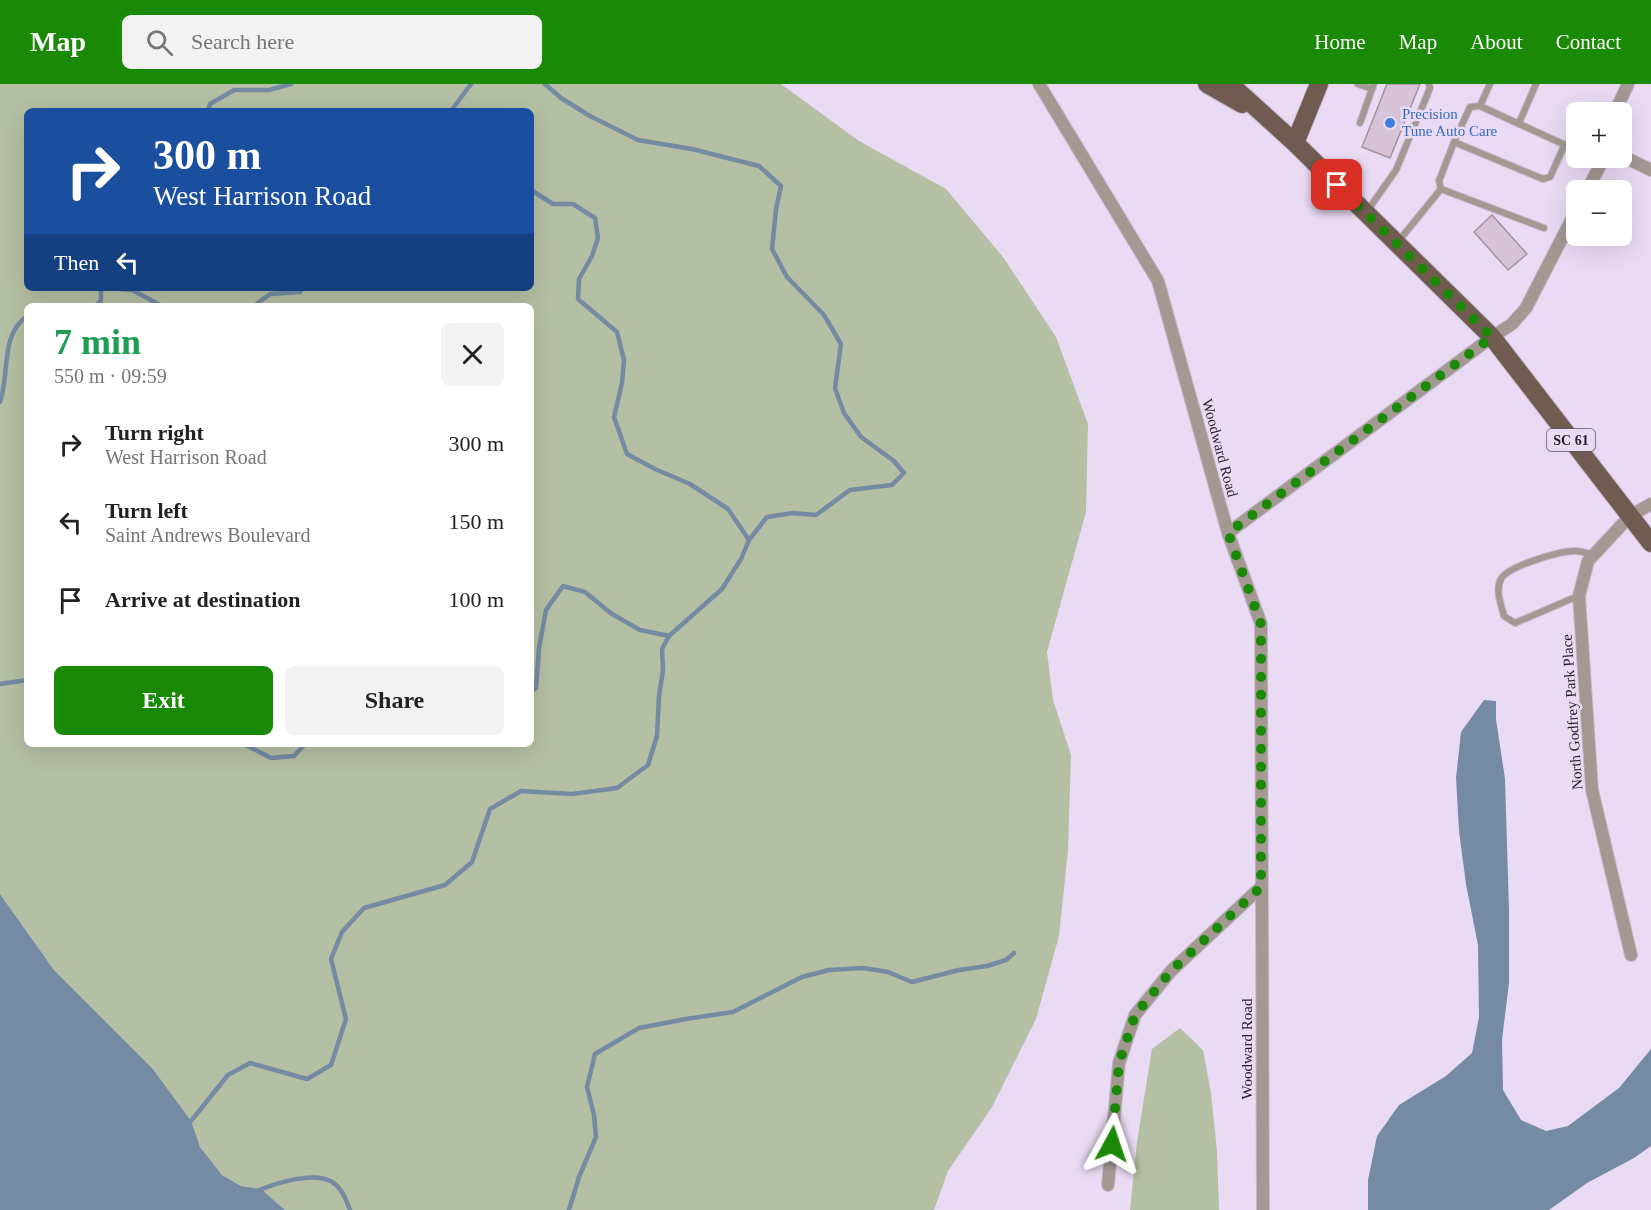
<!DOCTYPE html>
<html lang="en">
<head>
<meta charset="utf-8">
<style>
	body { margin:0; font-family:"Times New Roman",serif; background:#f2f2f2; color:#222; height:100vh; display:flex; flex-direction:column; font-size:22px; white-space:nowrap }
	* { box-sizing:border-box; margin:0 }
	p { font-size:20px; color:#767676 }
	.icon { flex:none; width:33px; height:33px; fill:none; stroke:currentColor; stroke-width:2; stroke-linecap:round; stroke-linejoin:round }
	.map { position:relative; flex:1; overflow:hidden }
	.side { position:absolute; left:24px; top:219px; width:510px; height:444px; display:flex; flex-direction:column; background:#fff; border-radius:9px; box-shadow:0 6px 24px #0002 }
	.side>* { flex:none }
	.top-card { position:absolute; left:24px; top:24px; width:510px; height:183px; border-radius:9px; box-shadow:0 6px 24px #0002; background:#1a4fa0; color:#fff; overflow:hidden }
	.fabs { position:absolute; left:1566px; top:18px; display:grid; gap:12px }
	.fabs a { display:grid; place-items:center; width:66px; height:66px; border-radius:9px; background:#fff; box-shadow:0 6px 24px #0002; font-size:30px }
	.pin { position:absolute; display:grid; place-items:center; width:51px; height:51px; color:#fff; margin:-26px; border-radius:12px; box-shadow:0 3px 9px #0006 }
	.me { position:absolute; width:66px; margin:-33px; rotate:5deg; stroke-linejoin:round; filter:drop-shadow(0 0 4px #0008) }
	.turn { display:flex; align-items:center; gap:21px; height:126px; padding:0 30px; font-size:27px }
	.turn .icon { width:78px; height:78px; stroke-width:2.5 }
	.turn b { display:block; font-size:42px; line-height:51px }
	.then { display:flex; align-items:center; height:57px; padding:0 30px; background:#0003; gap:12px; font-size:22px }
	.round { display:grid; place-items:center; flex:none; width:63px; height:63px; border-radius:9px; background:#f2f2f2 }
	.overview { display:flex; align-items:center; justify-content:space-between; height:102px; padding:0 30px }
	h1 { font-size:36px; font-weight:700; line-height:45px; color:#1e9e55 }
	.cta { display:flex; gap:12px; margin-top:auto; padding:12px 30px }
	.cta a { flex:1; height:69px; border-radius:9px; background:#1a8906; color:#fff; font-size:24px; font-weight:700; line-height:69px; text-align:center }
	.cta a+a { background:#f2f2f2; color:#222 }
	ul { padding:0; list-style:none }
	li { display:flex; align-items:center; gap:18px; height:78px; padding:0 30px }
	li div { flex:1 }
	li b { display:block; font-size:22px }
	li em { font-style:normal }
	header { display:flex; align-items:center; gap:36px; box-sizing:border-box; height:84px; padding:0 30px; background:#1a8906; color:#fff }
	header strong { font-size:28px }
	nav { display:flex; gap:33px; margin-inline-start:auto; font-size:21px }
	.search { width:420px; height:54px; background:#f2f2f2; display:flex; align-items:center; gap:15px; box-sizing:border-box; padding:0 21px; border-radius:9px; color:#767676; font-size:22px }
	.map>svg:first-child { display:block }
	.green { fill:#b5bfa3; fill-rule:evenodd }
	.water { fill:#748ba3 }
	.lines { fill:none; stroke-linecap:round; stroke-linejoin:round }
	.stream { stroke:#748ba3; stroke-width:4.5 }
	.building { fill:#d8c2d7; stroke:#a48fa3; stroke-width:1.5 }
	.lane-casing { stroke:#c6b9cf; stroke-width:8 }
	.street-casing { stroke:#c6b9cf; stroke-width:14 }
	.primary-casing { stroke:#c6b9cf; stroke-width:20 }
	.lane { stroke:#a49892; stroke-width:6 }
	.street { stroke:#a49892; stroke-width:12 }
	.primary { stroke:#715b51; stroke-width:18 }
	.route { stroke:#1a8906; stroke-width:10; stroke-dasharray:0 18 }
	.shop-dot { fill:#3f7fe0; stroke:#eadbf4; stroke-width:2 }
	.labels { text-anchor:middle; stroke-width:5; stroke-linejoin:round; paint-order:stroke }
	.shield { fill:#eadbf4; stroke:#5f5664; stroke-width:1.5 }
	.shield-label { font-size:14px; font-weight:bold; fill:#231d26 }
	.shop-label { font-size:15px; fill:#366cbe; stroke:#eadbf4; text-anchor:start }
	.street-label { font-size:15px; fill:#231d26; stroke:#eadbf4 }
</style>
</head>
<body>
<header>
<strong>Map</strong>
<div class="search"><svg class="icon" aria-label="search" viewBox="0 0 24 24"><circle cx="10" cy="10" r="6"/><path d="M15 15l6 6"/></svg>Search here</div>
<nav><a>Home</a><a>Map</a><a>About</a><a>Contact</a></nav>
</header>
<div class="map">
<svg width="1651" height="1126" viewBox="0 0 1651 1126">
	<rect width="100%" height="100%" fill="#eadbf4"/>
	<path class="green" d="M0 0H781L859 57 946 105 1003 173 1056 253 1088 340 1086 428 1047 568 1053 616 1071 671 1068 766 1059 852 1036 935 992 1023 948 1087 934 1126H285L261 1105 241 1102 222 1091 200 1063 195 1052 152 984 54 886 0 810ZM27 27H531V204H27ZM27 222H531V660H27Z
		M1180 944 1203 966 1211 1009 1217 1067 1219 1126H1130L1137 1058 1152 965Z"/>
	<path class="water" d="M1484 616 1496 617V635L1505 695 1509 826V899L1502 956 1503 1006 1521 1036 1546 1047 1568 1042 1619 1004 1651 965V1062L1634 1074 1587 1099 1549 1126H1368V1096L1377 1052 1399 1021 1446 992 1472 969 1479 933 1478 861 1466 800 1459 747 1456 694 1461 648Z
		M0 810 54 886 152 984 191 1037 200 1063 222 1091 241 1102 261 1105 285 1126H0Z"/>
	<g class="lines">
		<path class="stream" d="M208 27 210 20 234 6H269L291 0
			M451 27 471 0
			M531 106 553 120H573L595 134 598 154 592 172 579 195 578 215 617 248 624 276 622 299 614 333 627 370 655 385 690 400 728 425 749 456
			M110 204 132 206 162 222
			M96 222 101 216V204
			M254 222 270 210 300 208 303 204
			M0 318C10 289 0 251 27 232
			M0 600 27 596
			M531 607 536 604 539 564 546 526 563 502 585 508 612 530 640 546 669 552
			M244 660 271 674 294 672 305 660
			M186 1040 191 1037 228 991 250 979 307 995 331 981 346 935 331 875 342 848 364 824 445 801 472 778 490 725 521 707 572 710 617 704 648 681 657 652 659 612 663 586 662 565 669 552 722 505 741 475 749 456 767 433 793 429 816 431 850 406 892 401 904 389 894 377 861 353 844 329 835 304 841 260 824 231 787 193 772 165 776 125 781 102 759 82 692 65 638 56 590 32 561 14 545 0
			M257 1107C276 1099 313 1087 332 1098 342 1104 346 1116 350 1126
			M569 1126 579 1093 596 1053 594 1031 587 1003 595 970 639 944 686 935 733 928 802 893 829 886 863 884 888 888 912 898 959 886 987 882 1006 876 1014 869"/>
	</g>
	<path class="building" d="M1387 0H1420L1390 74 1362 63Z
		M1492 131 1527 170 1508 186 1474 148Z"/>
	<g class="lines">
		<defs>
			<path id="lane" d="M1358 0 1372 5 1374 0
				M1490 0 1480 22 1576 66
				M1360 39 1372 5
				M1519 39 1536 0
				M1454 58 1470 23 1480 22
				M1590 74 1601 79
				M1368 126 1396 86 1430 4 1429 0
				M1544 144 1441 105 1439 97 1454 58 1543 95 1550 93 1565 60
				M1397 159 1441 105
				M1578 512 1515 539 1504 532C1501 520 1495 506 1501 495 1508 482 1560 467 1575 467 1581 467 1587 469 1593 471"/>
			<path id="street" d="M1039 0 1158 197 1228 449 1261 540 1263 1126
				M1615 28 1628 0
				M1622 72 1651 86
				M1587 106 1601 80V74
				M1228 449 1492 253 1512 240 1526 224 1576 127
				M1631 871 1592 706 1579 512 1588 477 1630 432 1651 420
				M1108 1101 1119 979 1135 931 1171 887 1261 803"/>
			<path id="primary" d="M1207 0 1242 20
				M1230 0 1295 59 1492 253 1651 459
				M1295 59 1319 0"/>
		</defs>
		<use href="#lane" class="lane-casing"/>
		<use href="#street" class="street-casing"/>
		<use href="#primary" class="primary-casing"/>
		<use href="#lane" class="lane"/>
		<use href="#street" class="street"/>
		<use href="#primary" class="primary"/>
	</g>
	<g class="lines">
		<path class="route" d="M1112 1060 1119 979 1135 931 1171 887 1261 803V540L1228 449 1492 253 1337 101"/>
	</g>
	<circle class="shop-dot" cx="1390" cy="39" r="6"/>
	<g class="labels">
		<rect class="shield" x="1547" y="345" width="48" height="22" rx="4.5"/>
		<g class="shield-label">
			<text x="1571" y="361">SC 61</text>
		</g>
		<g class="shop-label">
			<text x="1402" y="35">Precision<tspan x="1402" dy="17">Tune Auto Care</tspan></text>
		</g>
		<g class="street-label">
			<text transform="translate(1220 364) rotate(75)" y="5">Woodward Road</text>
			<text transform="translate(1572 628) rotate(-94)" y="5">North Godfrey Park Place</text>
			<text transform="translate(1247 965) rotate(-90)" y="5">Woodward Road</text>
		</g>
	</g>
</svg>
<div class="fabs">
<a>+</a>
<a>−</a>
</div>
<div class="pin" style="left:1337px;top:101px;background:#d93025"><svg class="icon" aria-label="arrive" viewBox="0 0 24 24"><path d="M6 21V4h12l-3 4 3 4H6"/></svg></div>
<svg class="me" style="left:1112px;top:1060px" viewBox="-20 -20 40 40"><path d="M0-17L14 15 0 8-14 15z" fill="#1a8906" stroke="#fff" stroke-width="4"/></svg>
<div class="top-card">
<div class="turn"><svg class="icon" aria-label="right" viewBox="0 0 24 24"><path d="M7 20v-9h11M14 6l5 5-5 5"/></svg><div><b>300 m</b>West Harrison Road</div></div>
<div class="then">Then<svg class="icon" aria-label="left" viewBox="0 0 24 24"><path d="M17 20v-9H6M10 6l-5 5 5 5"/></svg></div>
</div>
<section class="side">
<div class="overview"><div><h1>7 min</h1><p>550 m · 09:59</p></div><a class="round"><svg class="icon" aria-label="close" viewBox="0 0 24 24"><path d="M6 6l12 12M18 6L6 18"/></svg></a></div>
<ul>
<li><svg class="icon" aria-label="right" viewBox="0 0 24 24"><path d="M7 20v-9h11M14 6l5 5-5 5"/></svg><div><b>Turn right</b><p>West Harrison Road</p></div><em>300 m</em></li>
<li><svg class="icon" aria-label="left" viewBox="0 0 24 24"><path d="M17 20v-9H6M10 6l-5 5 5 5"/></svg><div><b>Turn left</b><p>Saint Andrews Boulevard</p></div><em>150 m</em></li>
<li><svg class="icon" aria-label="arrive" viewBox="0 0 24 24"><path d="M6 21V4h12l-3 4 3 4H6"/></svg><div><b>Arrive at destination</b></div><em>100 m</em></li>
</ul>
<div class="cta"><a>Exit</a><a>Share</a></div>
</section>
</div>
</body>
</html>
